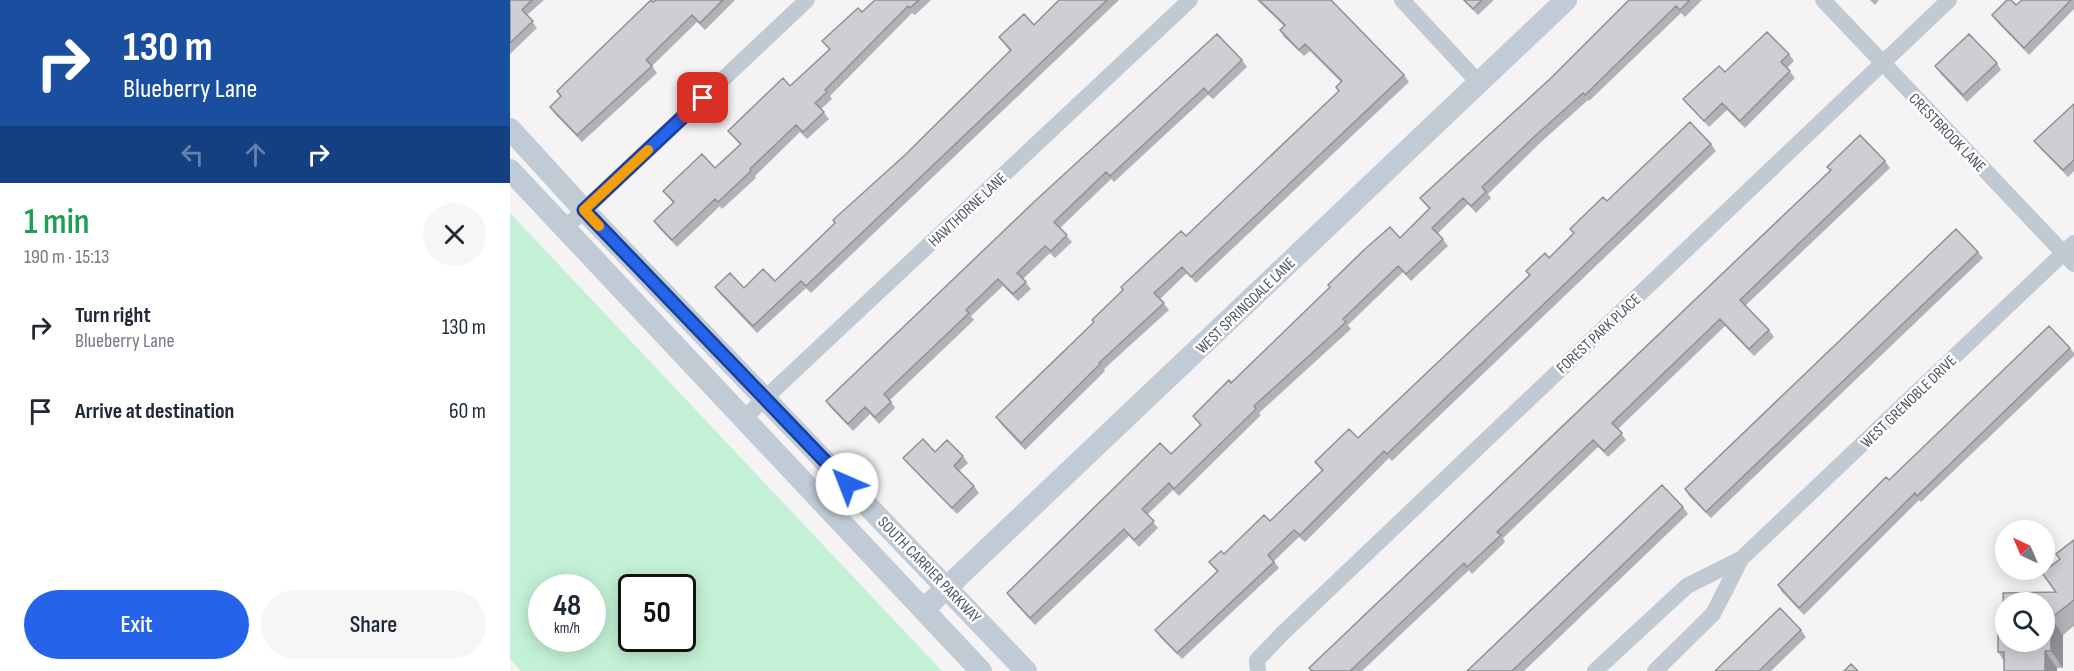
<!DOCTYPE html>
<html lang="en">
<head>
<meta charset="utf-8">
<style>
	body { margin:0; font-family:"Sofia Sans Condensed",sans-serif; background:#f6f6f7; color:#1f2937; height:100vh; display:flex; flex-direction:column; font-size:22px; white-space:nowrap }
	* { box-sizing:border-box; margin:0 }
	p { font-size:20px; color:#747a83 }
	.icon { flex:none; width:33px; height:33px; fill:none; stroke:currentColor; stroke-width:2; stroke-linecap:round; stroke-linejoin:round }
	.map { position:relative; flex:1; overflow:hidden }
	.drawer { display:flex; flex-direction:column; background:#fff; width:510px }
	.drawer>* { flex:none }
	.banner { background:#1a4fa0; color:#fff; overflow:hidden }
	.needle { width:39px; rotate:316deg }
	.tools { position:absolute; left:1485px; top:520px; display:grid; gap:12px }
	.tools a { display:grid; place-items:center; width:60px; height:60px; border-radius:50%; background:#fff; box-shadow:0 3px 15px #0003; font-size:30px }
	.speed { position:absolute; left:18px; top:574px; display:flex; gap:12px; font-size:30px; font-weight:700; text-align:center }
	.speed>* { display:grid; place-content:center; width:78px; height:78px; border-radius:50%; background:#fff; box-shadow:0 3px 15px #0003; line-height:1 }
	.speed small { font-size:15px; font-weight:400 }
	.speed .limit { border:3px solid #111; border-radius:9px; background:#fff; color:#111 }
	.pin { position:absolute; display:grid; place-items:center; width:51px; height:51px; color:#fff; margin:-26px; border-radius:12px; box-shadow:0 3px 9px #0006 }
	.me { position:absolute; width:66px; margin:-33px; rotate:316deg; stroke-linejoin:round; filter:drop-shadow(0 0 4px #0008) }
	.turn { display:flex; align-items:center; gap:21px; height:126px; padding:0 24px; font-size:27px }
	.turn .icon { width:78px; height:78px; stroke-width:2.5 }
	.turn b { display:block; font-size:42px; line-height:51px }
	.lanes { display:flex; align-items:center; height:57px; padding:0 24px; background:#0003; justify-content:center; gap:30px; direction:ltr }
	.lanes .off { opacity:.35 }
	.round { display:grid; place-items:center; flex:none; width:63px; height:63px; border-radius:32px; background:#f6f6f7 }
	.overview { display:flex; align-items:center; justify-content:space-between; height:102px; padding:0 24px }
	h1 { font-size:36px; font-weight:600; line-height:45px; color:#1e9e55 }
	.button { display:flex; gap:12px; margin-top:auto; padding:12px 24px }
	.button a { flex:1; height:69px; border-radius:36px; background:#2563eb; color:#fff; font-size:24px; font-weight:600; line-height:69px; text-align:center }
	.button a+a { background:#f6f6f7; color:#1f2937 }
	ul { padding:0; list-style:none }
	li { display:flex; align-items:center; gap:18px; height:84px; padding:0 24px }
	li div { flex:1 }
	li b { display:block; font-size:22px }
	li em { font-style:normal }
	main { display:flex; flex:1; min-height:0 }
	.map>svg:first-child { display:block }
	.green { fill:#c3f1d5; fill-rule:evenodd }
	.lines { fill:none; stroke-linecap:round; stroke-linejoin:round }
	.street { stroke:#c1cad2; stroke-width:16 }
	.secondary { stroke:#c1cbd6; stroke-width:22 }
	.wall { fill:#b0b2b7 }
	.shaded-wall { fill:#909195 }
	.building { fill:#cdcfd5; stroke:#909195; stroke-width:1.5; fill-rule:evenodd }
	.route-casing { stroke:#184099; stroke-width:15 }
	.route { stroke:#2563eb; stroke-width:10 }
	.slow { stroke:#f59e0b; stroke-width:10 }
	.labels { text-anchor:middle; stroke-width:5; stroke-linejoin:round; paint-order:stroke }
	.street-label { font-size:16px; fill:#4a5661; stroke:#fff }
</style>
</head>
<body>
<main>
<section class="drawer">
<div class="banner">
<div class="turn"><svg class="icon" aria-label="right" viewBox="0 0 24 24"><path d="M7 20v-9h11M14 6l5 5-5 5"/></svg><div><b>130 m</b>Blueberry Lane</div></div>
<div class="lanes"><svg class="icon off" aria-label="left" viewBox="0 0 24 24"><path d="M17 20v-9H6M10 6l-5 5 5 5"/></svg><svg class="icon off" aria-label="ahead" viewBox="0 0 24 24"><path d="M12 20V5M6 11l6-6 6 6"/></svg><svg class="icon" aria-label="right" viewBox="0 0 24 24"><path d="M7 20v-9h11M14 6l5 5-5 5"/></svg></div>
</div>
<div class="overview"><div><h1>1 min</h1><p>190 m · 15:13</p></div><a class="round"><svg class="icon" aria-label="close" viewBox="0 0 24 24"><path d="M6 6l12 12M18 6L6 18"/></svg></a></div>
<ul>
<li><svg class="icon" aria-label="right" viewBox="0 0 24 24"><path d="M7 20v-9h11M14 6l5 5-5 5"/></svg><div><b>Turn right</b><p>Blueberry Lane</p></div><em>130 m</em></li>
<li><svg class="icon" aria-label="arrive" viewBox="0 0 24 24"><path d="M6 21V4h12l-3 4 3 4H6"/></svg><div><b>Arrive at destination</b></div><em>60 m</em></li>
</ul>
<div class="button"><a>Exit</a><a>Share</a></div>
</section>
<div class="map">
<svg width="1564" height="671" viewBox="0 0 1564 671">
	<rect width="100%" height="100%" fill="#f5f3f3"/>
	<path class="green" d="M0 213 432 671H11L0 659ZM32 588H82V639H32ZM122 588H172V639H122Z"/>
	<g class="lines">
		<path class="street" d="M892 0 969 83
			M1313 0 1564 264
			M54 229 297 0
			M234 418 680 0
			M748 671 747 660 773 633 1439 0
			M1085 671 1177 586 1231 559 1564 243
			M1145 671 1203 614 1231 559"/>
		<path class="secondary" d="M0 129 74 210 516 671
			M0 170 471 671
			M414 609 1056 0"/>
	</g>
	<path class="wall" d="M0 0H34L17 15 27 28 0 54Z
		M146 0H225L195 30 187 22 142 66 147 73 72 142 45 114 40 107 51 97 47 91Z
		M365 0H421L405 15 402 13 320 96 322 99 311 109 319 119 297 139 290 132 245 176 246 178 212 209 210 206 167 247 149 228 144 221 163 203 153 191 205 168 230 145 218 131 280 86 319 49 312 41 352 12Z
		M549 0H609L301 293 296 288 247 333 210 294 205 287 234 288 265 281 325 223 323 220 395 155 500 51 489 37 524 25Z
		M747 0H821L894 75 899 82 686 283 677 273 650 299 659 310 594 369 595 371 515 450 491 424 486 417 584 323 582 320 676 236 829 91 826 87 831 82 800 51 794 56 774 37 770 30 774 26Z
		M953 0H984L968 15Z
		M1119 0H1192L1175 17 1171 13 1079 101 1078 100 1030 143 978 194 981 198 966 213 958 204 928 233 938 246 901 281 893 272 838 325 841 329 749 413 751 415 669 496 663 490 637 515 648 528 629 547 619 536 525 625 502 600 497 593 661 454 690 425 683 416 890 238 919 209 910 198 1041 78Z
		M1360 0H1369L1365 5Z
		M1512 0H1564V9L1519 55 1487 22 1482 15 1506 5Z
		M1279 54 1284 61 1277 68 1285 78 1235 128 1217 110 1199 127 1178 105 1173 99 1215 72Z
		M732 60 737 67 703 99 698 95 604 182 601 179 550 228 562 242 545 258 540 253 513 279 521 289 508 301 493 286 461 316 464 320 380 400 385 408 369 424 360 414 343 431 320 407 316 401 525 201Z
		M1487 63 1491 70 1457 102 1430 73 1425 66Z
		M1564 104V171L1558 177 1529 147 1524 141Z
		M1201 144 1206 151 882 461 879 458 795 542 789 537 764 561 769 568 672 659 650 637 645 630 707 572 699 562 714 554 760 521 812 471 805 462 848 438 1019 275 1016 271 1039 258 1064 234 1060 229 1097 201Z
		M1375 161 1380 168 1235 306 1259 330 1264 337 1244 356 1215 326 1108 429 1116 440 1098 457 1088 447 993 538 995 542 962 574 959 570 852 671H801L799 668 1320 171 1317 167Z
		M1468 252 1473 258 1201 518 1179 496 1175 489Z
		M1560 348 1564 353V356L1411 502 1409 500 1294 615 1272 592 1268 585 1379 480Z
		M425 452 453 456 458 463 449 471 464 486 469 493 447 514 398 464 393 458Z
		M1173 507 1178 514 1014 671H957Z
		M1564 540V626L1553 635V668H1547V671H1494V661L1488 652 1494 617 1545 592 1532 573 1549 559Z
		M1291 630 1296 637 1261 671H1205Z"/>
	<path class="shaded-wall" d="M1541 618 1553 635V668L1541 651Z
		M1535 651 1547 668V671H1535Z"/>
	<path class="building" d="M0 0H22L12 10 23 21 0 43Z
		M141 0 143 2 146 0H213L190 23 182 15 136 60 142 66 67 135 40 107 51 96 47 91Z
		M365 0H409L400 8 398 6 315 90 317 92 305 103 314 112 293 132 286 125 240 169 241 171 208 202 205 199 162 240 144 221 164 202 153 191 192 154 205 168 231 144 218 131 273 78 280 86 320 49 312 41 348 8 352 12Z
		M549 0H597L296 286 291 281 243 326 205 287 220 273 234 288 253 269 265 281 325 223 323 220 395 155 501 50 489 37 514 14 524 25Z
		M749 0H821L894 75 681 277 672 267 644 293 654 303 589 363 590 364 511 443 486 417 584 322 582 320 613 290 611 287 671 231 676 236 829 91 826 87 832 81 795 44 789 50 770 30 775 25Z
		M954 0H972L963 9Z
		M1119 0H1180L1170 10 1166 6 1075 95 1073 93 1025 136 972 187 976 192 961 206 953 198 922 228 933 239 896 274 888 266 833 319 836 322 744 406 746 409 664 489 659 483 632 509 644 521 624 540 614 529 520 618 497 593 650 443 661 454 691 425 683 416 719 380 721 383 820 287 818 285 855 249 880 227 890 238 920 208 910 198 1041 78Z
		M1497 0H1501L1506 5 1512 0H1561L1514 48 1482 15Z
		M1257 32 1279 54 1271 62 1280 71 1230 121 1212 103 1194 121 1173 99 1209 66 1215 72Z
		M707 34 732 60 698 93 694 88 600 176 596 172 544 222 557 235 541 251 535 246 507 273 516 282 503 294 488 279 456 310 459 313 374 394 381 402 365 417 355 407 338 424 316 401 525 201Z
		M1459 34 1487 63 1453 95 1425 66Z
		M1564 104V160L1553 170 1524 141Z
		M1180 122 1201 144 877 454 874 451 790 535 784 530 758 555 764 562 667 653 645 630 708 571 699 562 711 551 714 554 754 515 760 521 813 470 805 462 839 429 848 438 1020 275 1016 271 1035 253 1039 258 1064 233 1060 229 1093 197 1097 201Z
		M1350 135 1375 161 1230 300 1259 330 1239 349 1210 319 1102 423 1112 433 1094 451 1083 440 987 532 991 535 957 567 954 563 840 671H802L799 668 1321 170 1317 167Z
		M1446 229 1468 252 1196 512 1175 489Z
		M1539 326 1560 348 1407 496 1405 493 1289 608 1268 585 1376 477 1379 480Z
		M413 439 425 452 437 440 453 456 444 466 464 486 442 508 393 458Z
		M1152 485 1173 507 1002 671H957Z
		M1564 540V600L1541 618V651H1535V671H1494V652H1488V617H1494L1493 593 1546 592 1532 573 1550 559 1546 554ZM1496 603H1534V642H1496Z
		M1270 608 1291 630 1249 671H1205Z
		M1341 664 1348 671H1334Z"/>
	<g class="lines">
		<defs>
			<path id="route" d="M193 98 74 210 337 484"/>
		</defs>
		<use href="#route" class="route-casing"/>
		<use href="#route" class="route"/>
		<path class="slow" d="M89 226 74 210 138 150"/>
	</g>
	<g class="labels">
		<g class="street-label">
			<text transform="translate(1438 132) rotate(46)" y="6">CRESTBROOK LANE</text>
			<text transform="translate(457 209) rotate(-43)" y="6">HAWTHORNE LANE</text>
			<text transform="translate(735 305) rotate(-44)" y="6">WEST SPRINGDALE LANE</text>
			<text transform="translate(1088 333) rotate(-43)" y="6">FOREST PARK PLACE</text>
			<text transform="translate(1398 401) rotate(-44)" y="6">WEST GRENOBLE DRIVE</text>
			<text transform="translate(420 569) rotate(46)" y="6">SOUTH CARRIER PARKWAY</text>
		</g>
	</g>
</svg>
<div class="tools">
<a><svg class="needle" viewBox="-14 -14 28 28"><path d="M0-13l5 13h-10z" fill="#e53935"/><path d="M0 13l5-13h-10z" fill="#747a83"/></svg></a>
<a><svg class="icon" aria-label="search" viewBox="0 0 24 24"><circle cx="10" cy="10" r="6"/><path d="M15 15l6 6"/></svg></a>
</div>
<div class="speed"><div>48<small>km/h</small></div><div class="limit">50</div></div>
<div class="pin" style="left:193px;top:98px;background:#d93025"><svg class="icon" aria-label="arrive" viewBox="0 0 24 24"><path d="M6 21V4h12l-3 4 3 4H6"/></svg></div>
<svg class="me" style="left:337px;top:484px" viewBox="-20 -20 40 40"><circle r="19" fill="#fff"/><path d="M0-13L10 11 0 6-10 11z" fill="#2563eb"/></svg>
</div>
</main>
</body>
</html>
